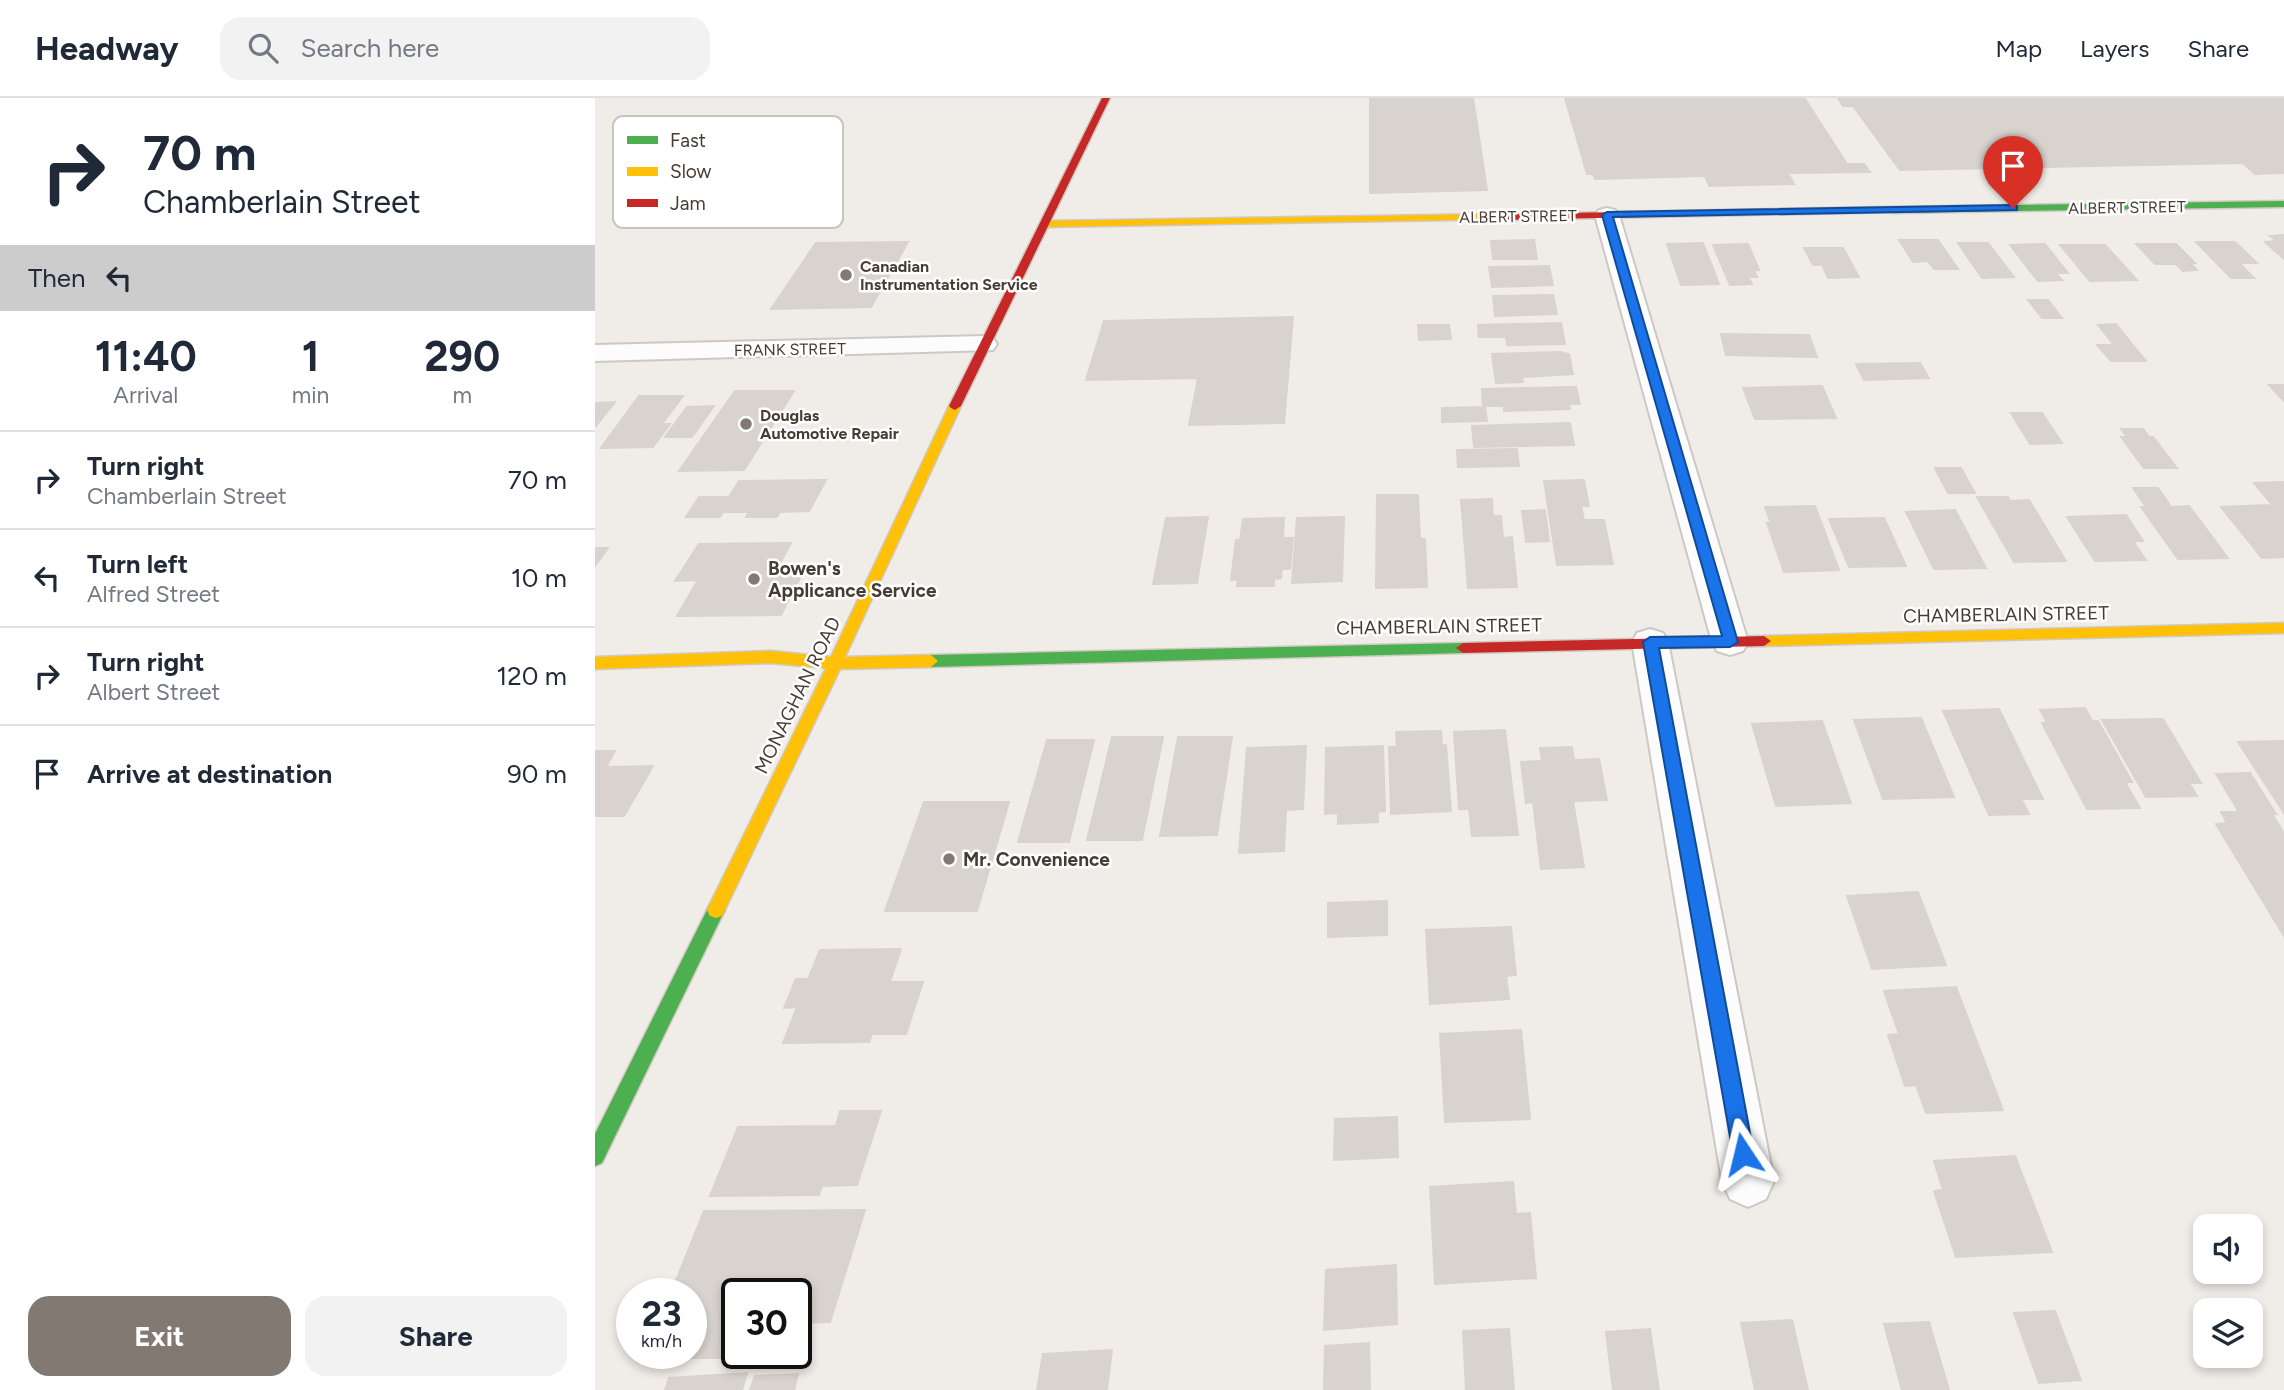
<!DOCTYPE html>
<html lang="en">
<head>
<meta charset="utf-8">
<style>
	body { margin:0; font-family:Figtree,sans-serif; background:#f2f2f3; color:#1f2937; height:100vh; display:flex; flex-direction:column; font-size:26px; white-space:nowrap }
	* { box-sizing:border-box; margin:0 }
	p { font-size:23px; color:#747a83 }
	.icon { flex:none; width:38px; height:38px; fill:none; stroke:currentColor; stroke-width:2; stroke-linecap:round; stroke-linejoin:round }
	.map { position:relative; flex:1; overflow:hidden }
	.side { display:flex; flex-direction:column; background:#fff; width:595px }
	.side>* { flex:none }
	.hud { background:#fff; color:#1f2937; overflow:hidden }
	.tools { position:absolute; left:1598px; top:1116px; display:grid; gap:14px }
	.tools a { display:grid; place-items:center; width:70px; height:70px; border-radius:14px; background:#fff; box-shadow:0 4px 10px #0003; font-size:35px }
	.speed { position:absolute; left:21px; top:1180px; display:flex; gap:14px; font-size:35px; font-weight:700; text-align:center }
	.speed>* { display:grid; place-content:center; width:91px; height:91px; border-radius:50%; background:#fff; box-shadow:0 4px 10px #0003; line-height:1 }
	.speed small { font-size:18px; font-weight:400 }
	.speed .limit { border:4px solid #111; border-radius:10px; background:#fff; color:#111 }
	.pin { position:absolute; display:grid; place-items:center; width:60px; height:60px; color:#fff; margin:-72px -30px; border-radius:50% 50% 50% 0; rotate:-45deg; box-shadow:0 0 7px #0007 }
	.pin .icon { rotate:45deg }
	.me { position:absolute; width:77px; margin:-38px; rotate:350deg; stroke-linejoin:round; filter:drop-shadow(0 0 5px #0008) }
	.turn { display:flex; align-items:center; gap:24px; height:147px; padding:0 28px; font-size:32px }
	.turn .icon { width:91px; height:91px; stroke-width:2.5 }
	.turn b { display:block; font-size:49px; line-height:60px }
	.then { display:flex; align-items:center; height:66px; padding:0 28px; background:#0003; gap:14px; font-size:26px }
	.eta { display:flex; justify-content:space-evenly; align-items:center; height:119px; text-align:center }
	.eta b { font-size:42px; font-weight:700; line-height:49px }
	.action { display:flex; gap:14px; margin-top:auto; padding:14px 28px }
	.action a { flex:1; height:80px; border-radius:21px; background:#827a72; color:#fff; font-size:28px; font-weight:700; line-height:80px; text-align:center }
	.action a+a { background:#f2f2f3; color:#1f2937 }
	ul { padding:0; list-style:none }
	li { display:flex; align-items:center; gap:21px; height:98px; padding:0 28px; border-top:2px solid #e0e1e3 }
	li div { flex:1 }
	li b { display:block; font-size:26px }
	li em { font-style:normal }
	header { display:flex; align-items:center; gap:42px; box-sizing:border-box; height:98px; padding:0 35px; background:#fff; border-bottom:2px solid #e0e1e3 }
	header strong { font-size:33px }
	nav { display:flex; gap:38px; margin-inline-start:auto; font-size:24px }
	.search { width:490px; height:63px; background:#f2f2f3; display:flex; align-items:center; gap:18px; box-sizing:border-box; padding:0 24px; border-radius:21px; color:#747a83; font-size:26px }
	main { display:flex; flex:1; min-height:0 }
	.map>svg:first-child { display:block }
	.building { fill:#d8d3cf; stroke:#d8d3ce; stroke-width:2 }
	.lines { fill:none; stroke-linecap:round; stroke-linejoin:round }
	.street-casing { stroke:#cdc8c4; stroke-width:4 }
	.fast-casing { stroke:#d2c9bf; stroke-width:3 }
	.slow-casing { stroke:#d2c9bf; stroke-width:3 }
	.jam-casing { stroke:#d2c9bf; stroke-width:3 }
	.street { fill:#fdfcfc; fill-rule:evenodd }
	.fast { fill:#4caf50; fill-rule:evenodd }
	.slow { fill:#ffc107; fill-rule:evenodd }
	.jam { fill:#c62828; fill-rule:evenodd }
	.route { fill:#1a73e8; stroke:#114b97; stroke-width:2 }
	.poi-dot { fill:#827a72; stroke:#fff; stroke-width:2.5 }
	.labels { text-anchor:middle; stroke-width:5; stroke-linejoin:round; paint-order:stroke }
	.far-street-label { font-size:16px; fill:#473c33; stroke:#fff }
	.far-poi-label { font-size:16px; font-weight:bold; fill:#473c33; stroke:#fff; text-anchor:start }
	.poi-label { font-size:19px; font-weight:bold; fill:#473c33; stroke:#fff; text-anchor:start }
	.street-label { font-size:19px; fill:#473c33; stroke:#fff }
	.key { fill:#fff; stroke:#c8c4c2; stroke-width:2 }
	.key-label { font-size:19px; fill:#473c33 }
</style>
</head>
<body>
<header>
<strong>Headway</strong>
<div class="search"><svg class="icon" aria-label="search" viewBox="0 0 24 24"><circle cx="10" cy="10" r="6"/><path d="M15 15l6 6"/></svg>Search here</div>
<nav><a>Map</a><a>Layers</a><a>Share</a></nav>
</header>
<main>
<section class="side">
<div class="hud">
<div class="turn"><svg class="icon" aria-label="right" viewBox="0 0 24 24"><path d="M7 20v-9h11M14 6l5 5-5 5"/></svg><div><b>70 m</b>Chamberlain Street</div></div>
<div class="then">Then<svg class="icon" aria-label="left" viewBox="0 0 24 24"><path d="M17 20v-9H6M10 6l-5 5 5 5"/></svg></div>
</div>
<div class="eta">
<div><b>11:40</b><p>Arrival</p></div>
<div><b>1</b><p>min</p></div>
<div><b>290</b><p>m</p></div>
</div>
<ul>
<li><svg class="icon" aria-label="right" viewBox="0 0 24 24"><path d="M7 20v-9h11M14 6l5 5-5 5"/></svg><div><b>Turn right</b><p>Chamberlain Street</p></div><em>70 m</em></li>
<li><svg class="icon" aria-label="left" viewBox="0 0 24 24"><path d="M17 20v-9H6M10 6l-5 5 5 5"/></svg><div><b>Turn left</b><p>Alfred Street</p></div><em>10 m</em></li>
<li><svg class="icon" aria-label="right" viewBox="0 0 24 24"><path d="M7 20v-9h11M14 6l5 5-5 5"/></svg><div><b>Turn right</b><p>Albert Street</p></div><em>120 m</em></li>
<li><svg class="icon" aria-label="arrive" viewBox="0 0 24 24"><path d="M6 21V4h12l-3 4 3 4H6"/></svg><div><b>Arrive at destination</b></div><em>90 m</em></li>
</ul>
<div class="action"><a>Exit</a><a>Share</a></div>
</section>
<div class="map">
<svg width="1689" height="1292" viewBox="0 0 1689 1292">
	<rect width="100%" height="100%" fill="#f0ece8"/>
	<path class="building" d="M775 0H878L892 92 775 95Z
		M970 0 1210 1 1252 66H1269L1275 74 1193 75 1199 86 1114 88 1110 78 1000 81 998 76H992Z
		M1243 0H1689V75L1660 76 1648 65 1305 72 1258 8H1248Z
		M1689 137V161L1670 144 1682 143 1675 138Z
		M939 142 942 161H898L896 143Z
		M1304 142H1343L1363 171H1339L1333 163 1318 164Z
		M313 144 276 209 176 211 221 145Z
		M1601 144H1640L1662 165H1644L1659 180H1636Z
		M1108 145 1124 186 1086 187 1072 146Z
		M1363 145H1393L1419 179 1387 180Z
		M1153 146 1164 172H1159L1162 179H1153L1157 186 1135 187 1118 147Z
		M1450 146 1473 175H1461L1467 182 1443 183 1415 147Z
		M1541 146H1581L1600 165H1595L1602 172 1588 173 1581 166H1560Z
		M1465 147H1510L1542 182 1495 183Z
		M1209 150H1248L1264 179 1233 180 1227 167H1218Z
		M954 168 958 187 897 189 894 169Z
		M958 197 962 216 900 218 898 198Z
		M1433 202H1453L1467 220H1447Z
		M698 219 689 325 594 327 603 280 491 282 509 223Z
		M966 225 970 246 912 247 911 239H884L883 227Z
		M1521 226 1537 246 1551 263H1516L1502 247H1519L1503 227Z
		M823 227H854L856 241 824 242Z
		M1126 236 1214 237 1222 259 1131 257Z
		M964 254 974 256 978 276 927 279 928 284 901 285 897 256Z
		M1325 265 1334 280 1269 282 1261 266Z
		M1674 287H1689V303Z
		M1227 288 1241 320 1160 321 1148 290Z
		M981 289 985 306H974L975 311 909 313V308H888L887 291Z
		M140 293H199L149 372 84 373Z
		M44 298H88L67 326H75L58 349 6 350Z
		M20 304 17 308 0 329V305Z
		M119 308 97 339H70L92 309Z
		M890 309 892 323 847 324V310Z
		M1416 315H1447L1467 345 1435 346Z
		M975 325 979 347 879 349 877 328Z
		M1526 331H1548L1554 339H1558L1582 370H1549L1526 339H1532Z
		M922 351 924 368 863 369 862 352Z
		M1340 370H1366L1380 395H1353Z
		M231 382 214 413 185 414 182 419H151L154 414H128L125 419H91L104 399H134L144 383Z
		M989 382 994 408H986L989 422H1009L1018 466 962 467 949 383Z
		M1688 384 1689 385V421L1659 385Z
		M1538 390H1563L1576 409 1594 408 1633 460 1583 461 1546 409H1551Z
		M782 397H823L825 441H830L832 489 781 490Z
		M1382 399H1413L1415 403 1434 402 1471 463 1419 464Z
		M897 401 898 418H906L908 440 917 439 922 489 873 490 866 402Z
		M1675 407 1689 424V459L1667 460 1626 409Z
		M1220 408 1244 472 1189 474 1172 425H1176L1170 409Z
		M950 412 954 443 931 444 927 413Z
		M1360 412 1391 470 1339 471 1311 414Z
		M1531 417 1548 443H1538L1551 462 1500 463 1472 419Z
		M613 419 602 485 558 486 571 420Z
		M749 419 747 483 697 485 702 420Z
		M689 420 688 440H698L695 471H687L686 480 679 481V488H642L643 481 636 482 641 442H645L648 421Z
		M1289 420 1311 468 1254 469 1234 421Z
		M196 445 179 476H207L186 517 82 518 103 482 80 483 104 446Z
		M0 450H13L0 468Z
		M1490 610 1497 623H1503L1537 684H1530L1545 710 1492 711 1447 625 1452 624 1445 612Z
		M1404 611 1448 701H1426L1434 716 1394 717 1348 613Z
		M1326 620 1359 699 1288 701 1259 622Z
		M1568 621 1606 685H1594L1602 698 1551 699 1507 622Z
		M1227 623 1256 705 1181 708 1157 626Z
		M910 632 923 737 877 738 874 711H864L859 634Z
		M846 633 847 648 851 647 856 713 796 716 794 649H802L801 634Z
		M517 639H568L547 742H492Z
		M583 639H637L622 737 565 738Z
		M452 642H499L474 744H423Z
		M1689 643V715L1643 644Z
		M711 648 708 711 691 712 689 753 644 755 652 650Z
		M788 648 790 713 783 714V724L743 726V715L730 716 731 650Z
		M977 649 979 662 1004 661 1012 702 978 703 989 769 946 771 938 704 931 705 926 664 947 663 945 650Z
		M0 653H20L11 669 58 668 29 718H0Z
		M1655 675 1681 716H1677L1689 735V838L1621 726 1632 725 1626 714H1644L1621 676Z
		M329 704H414L382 813H290Z
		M1323 794 1351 867 1277 871 1252 798Z
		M792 803V837L733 839V805Z
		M916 829 921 877 911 878 914 901 835 906 831 832Z
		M306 851 295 884H328L311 936H277L274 944 188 945 202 909 189 910 201 881H213L225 852Z
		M1361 889 1408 1012 1331 1015 1321 987 1310 988 1293 937 1304 936 1289 893Z
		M926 932 935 1021 850 1024 845 936Z
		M245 1013H286L262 1087 227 1088 224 1097 115 1098 143 1029 241 1028Z
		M802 1019 803 1059 739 1062 740 1021Z
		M1420 1058 1457 1154 1361 1159 1339 1093 1348 1092 1339 1063Z
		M918 1084 921 1116 935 1115 941 1180 840 1186 835 1089Z
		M270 1112 235 1224 201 1225V1195H142V1255H175L174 1260H95L108 1225H96V1195H76L109 1113Z
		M801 1167 802 1226 729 1232 731 1172Z
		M1460 1213 1486 1282 1444 1285 1419 1215Z
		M1197 1222 1213 1292H1160L1146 1225Z
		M1334 1224 1354 1292H1307L1289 1226Z
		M914 1231 919 1292H871L868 1233Z
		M1055 1231 1064 1292H1018L1011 1234Z
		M774 1245 775 1292H729L730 1248Z
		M517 1252 512 1292H442L448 1256Z
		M152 1275 147 1292H70L74 1280Z
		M203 1276 199 1292H155L160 1278Z"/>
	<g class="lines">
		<defs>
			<path id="street" d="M1012 110 1020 112 1024 117 1153 544 1148 553 1135 557 1122 553 1117 544 1000 117 1004 112Z
				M389 238 398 240 402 246 398 252 0 263V247Z
				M1055 531 1068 535 1073 544 1179 1083 1171 1101 1153 1109 1135 1101 1127 1083 1037 544 1042 535Z"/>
			<path id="fast" d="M1689 103V109L1297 115 1292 112 1297 109Z
				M868 545 875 550 868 555 336 569 329 563 336 557Z
				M121 804 127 806 130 812 127 818 7 1065 0 1068V1036L115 806Z"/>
			<path id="slow" d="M910 116 913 117V121L451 129 446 126 451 123Z
				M360 304 366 308 250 559 336 557 343 563 336 569 245 571 127 818 121 820 115 818 112 812 115 806 231 570 175 565 0 571V559L175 553 236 559 354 308Z
				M1689 525V535L1169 548 1162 543 1169 538Z"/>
			<path id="jam" d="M507 0H515L366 308 360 312 356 310 354 308Z
				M1297 109 1300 110V114L910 122 905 119 910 116Z
				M1169 538 1176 543 1169 548 868 555 861 550 868 545Z"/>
		</defs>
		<use href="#street" class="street-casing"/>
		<use href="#fast" class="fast-casing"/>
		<use href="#slow" class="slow-casing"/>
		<use href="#jam" class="jam-casing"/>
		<use href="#street" class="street"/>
		<use href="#fast" class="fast"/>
		<use href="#slow" class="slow"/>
		<use href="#jam" class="jam"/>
	</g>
	<path class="route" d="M1418 107 1422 108V112L1018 119 1143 544 1135 549 1064 550 1159 1056 1156 1063 1148 1066 1141 1063 1138 1056 1048 544 1055 539 1127 538 1007 117 1012 114Z"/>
	<g class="poi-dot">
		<circle cx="251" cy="177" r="7"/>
		<circle cx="151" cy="326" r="7"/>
		<circle cx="159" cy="481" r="7"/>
		<circle cx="354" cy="761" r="7"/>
	</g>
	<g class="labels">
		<g class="far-street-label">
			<text transform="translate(1532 109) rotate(-1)" y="6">ALBERT STREET</text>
			<text transform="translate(923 118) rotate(-1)" y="6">ALBERT STREET</text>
			<text transform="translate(195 251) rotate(-1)" y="6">FRANK STREET</text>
		</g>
		<g class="far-poi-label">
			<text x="265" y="174">Canadian<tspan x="265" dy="18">Instrumentation Service</tspan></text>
			<text x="165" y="323">Douglas<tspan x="165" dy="18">Automotive Repair</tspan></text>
		</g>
		<g class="poi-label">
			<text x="173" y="477">Bowen's<tspan x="173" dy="22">Applicance Service</tspan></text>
			<text x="368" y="768">Mr. Convenience</text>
		</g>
		<g class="street-label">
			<text transform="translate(1411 516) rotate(-1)" y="7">CHAMBERLAIN STREET</text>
			<text transform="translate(844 528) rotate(-1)" y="7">CHAMBERLAIN STREET</text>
			<text transform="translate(202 597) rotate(-64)" y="7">MONAGHAN ROAD</text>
		</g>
	</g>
	<rect x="18" y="18" width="230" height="112" rx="10" class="key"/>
	<rect x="32" y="38" width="31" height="8" fill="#4caf50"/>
	<rect x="32" y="69" width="31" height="9" fill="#ffc107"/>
	<rect x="32" y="101" width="31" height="8" fill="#c62828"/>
	<g class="key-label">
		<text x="75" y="49">Fast</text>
		<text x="75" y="80">Slow</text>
		<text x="75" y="112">Jam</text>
	</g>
</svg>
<div class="tools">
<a><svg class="icon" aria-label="sound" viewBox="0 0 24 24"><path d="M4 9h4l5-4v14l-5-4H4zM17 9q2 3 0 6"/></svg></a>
<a><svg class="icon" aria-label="layers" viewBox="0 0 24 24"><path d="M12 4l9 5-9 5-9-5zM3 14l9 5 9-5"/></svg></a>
</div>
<div class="speed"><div>23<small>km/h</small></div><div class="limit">30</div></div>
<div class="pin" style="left:1418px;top:110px;background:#d93025"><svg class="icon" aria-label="arrive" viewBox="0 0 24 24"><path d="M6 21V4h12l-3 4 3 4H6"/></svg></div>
<svg class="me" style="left:1148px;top:1056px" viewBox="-20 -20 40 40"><path d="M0-17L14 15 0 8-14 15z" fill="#1a73e8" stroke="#fff" stroke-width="4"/></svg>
</div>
</main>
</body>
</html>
